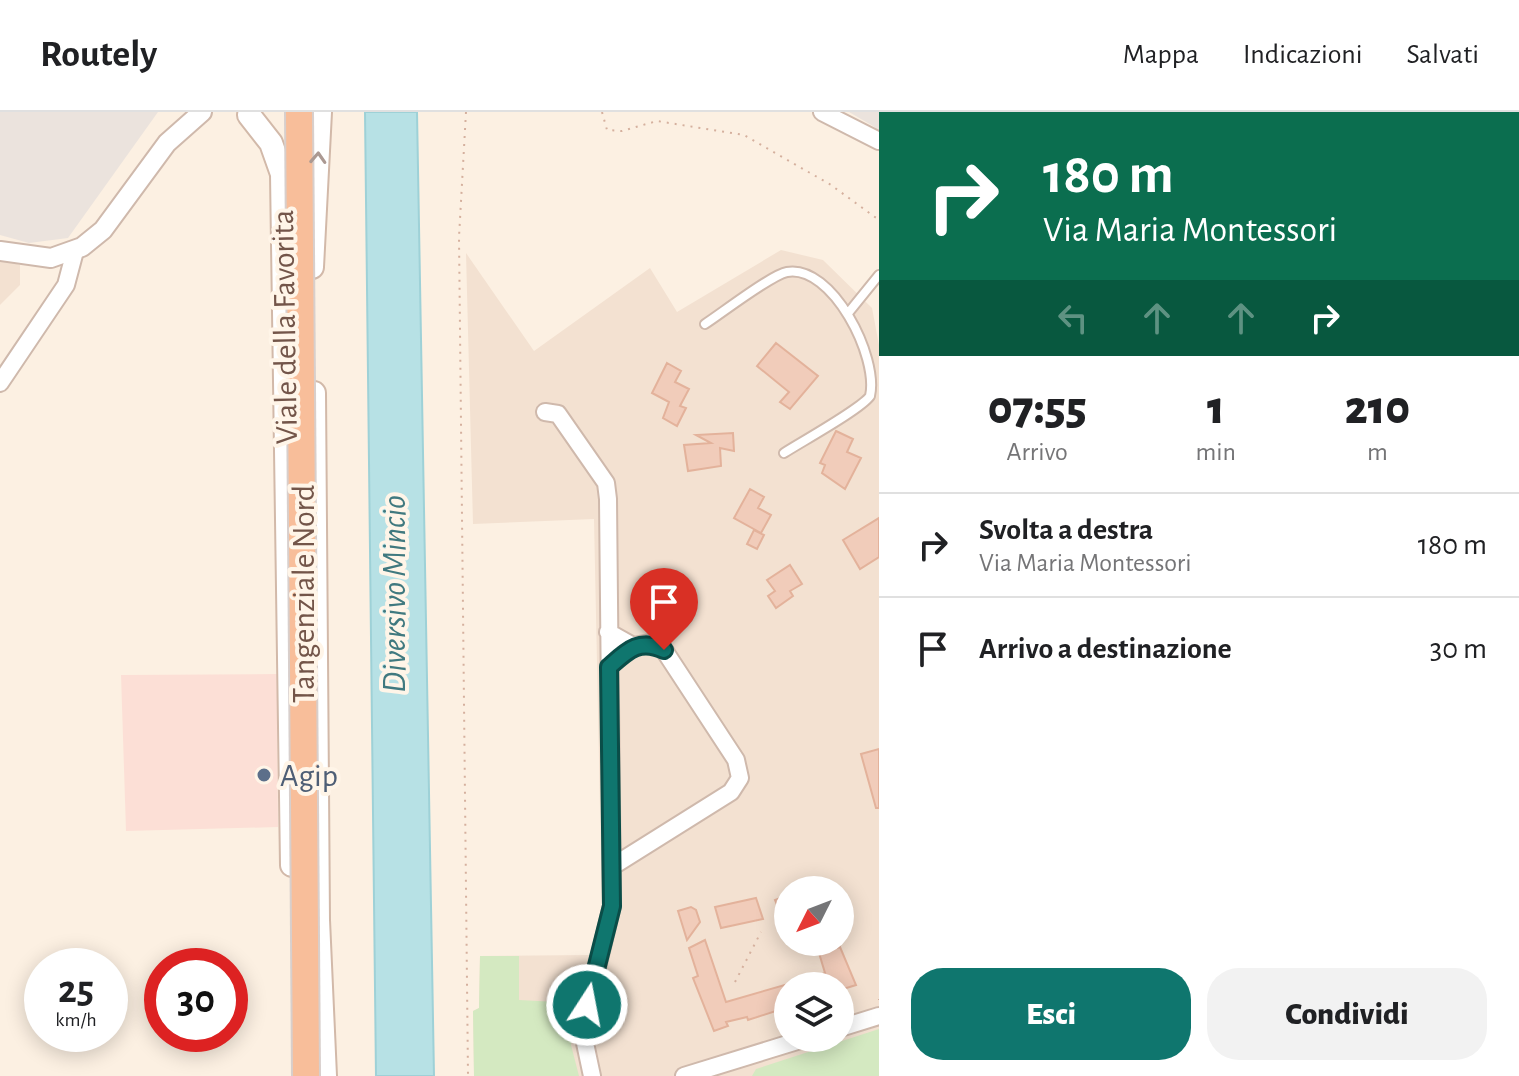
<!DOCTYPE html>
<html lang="it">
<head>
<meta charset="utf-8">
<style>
	body { margin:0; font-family:"Alegreya Sans",sans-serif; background:#f2f2f2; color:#202124; height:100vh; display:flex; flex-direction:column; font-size:30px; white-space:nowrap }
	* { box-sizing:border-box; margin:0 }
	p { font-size:26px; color:#757577 }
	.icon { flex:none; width:44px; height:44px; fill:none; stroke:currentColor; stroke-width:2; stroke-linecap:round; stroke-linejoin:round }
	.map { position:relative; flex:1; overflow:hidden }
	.drawer { display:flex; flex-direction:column; background:#fff; width:640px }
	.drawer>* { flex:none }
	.guide { background:#0b6e4f; color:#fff; overflow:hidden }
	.needle { width:52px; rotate:228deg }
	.buttons { position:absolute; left:774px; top:764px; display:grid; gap:16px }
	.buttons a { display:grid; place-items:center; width:80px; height:80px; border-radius:50%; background:#fff; box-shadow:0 4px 20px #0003; font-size:40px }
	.speed { position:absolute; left:24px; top:836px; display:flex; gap:16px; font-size:40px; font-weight:700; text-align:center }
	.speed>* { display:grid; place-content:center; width:104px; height:104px; border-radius:50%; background:#fff; box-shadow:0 4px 20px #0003; line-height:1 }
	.speed small { font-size:20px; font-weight:400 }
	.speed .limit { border:12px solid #d22; background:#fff; color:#111 }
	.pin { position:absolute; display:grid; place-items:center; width:68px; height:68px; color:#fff; margin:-82px -34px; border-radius:50% 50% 50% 0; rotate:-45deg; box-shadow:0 0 8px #0007 }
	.pin .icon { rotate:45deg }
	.me { position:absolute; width:88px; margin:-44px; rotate:11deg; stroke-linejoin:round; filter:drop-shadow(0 0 6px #0008) }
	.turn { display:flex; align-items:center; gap:28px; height:168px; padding:0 32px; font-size:36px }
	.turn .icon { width:104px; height:104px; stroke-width:2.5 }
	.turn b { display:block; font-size:56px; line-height:68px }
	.lanes { display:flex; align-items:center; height:76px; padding:0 32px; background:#0003; justify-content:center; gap:40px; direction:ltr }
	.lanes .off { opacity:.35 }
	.eta { display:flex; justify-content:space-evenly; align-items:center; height:136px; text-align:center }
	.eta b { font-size:48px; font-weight:800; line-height:56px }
	.primary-button { display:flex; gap:16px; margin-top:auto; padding:16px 32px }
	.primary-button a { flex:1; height:92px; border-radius:32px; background:#0f766e; color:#fff; font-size:32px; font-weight:800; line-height:92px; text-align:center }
	.primary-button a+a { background:#f2f2f2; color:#202124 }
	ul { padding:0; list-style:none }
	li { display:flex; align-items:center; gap:24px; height:104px; padding:0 32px; border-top:2px solid #e0e0e0 }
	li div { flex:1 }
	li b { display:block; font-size:30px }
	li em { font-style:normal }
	header { display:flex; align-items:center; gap:48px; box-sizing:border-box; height:112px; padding:0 40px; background:#fff; border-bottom:2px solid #e0e0e0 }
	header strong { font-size:38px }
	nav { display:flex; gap:44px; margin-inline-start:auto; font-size:28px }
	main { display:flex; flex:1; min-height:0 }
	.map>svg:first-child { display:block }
	.residential { fill:#f3e1d1; fill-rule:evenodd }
	.commercial { fill:#fcdfd6 }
	.industrial { fill:#ebe3dd }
	.green { fill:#d4e9c1 }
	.water { fill:#b7e1e5; stroke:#9ed1d7; stroke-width:2 }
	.building { fill:#f1ccba; stroke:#e3b29b; stroke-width:2 }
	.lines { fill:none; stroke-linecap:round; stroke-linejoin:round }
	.service-casing { stroke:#cfb9ac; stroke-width:12 }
	.minor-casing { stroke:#cfb9ac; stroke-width:20 }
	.tertiary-casing { stroke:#cfb9ac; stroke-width:22 }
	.secondary-casing { stroke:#d2b9a9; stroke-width:26 }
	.path { stroke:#d5b09e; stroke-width:2; stroke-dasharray:2 6; stroke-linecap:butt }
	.service { stroke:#fff; stroke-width:8 }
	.minor { stroke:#fff; stroke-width:16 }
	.tertiary { stroke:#fff; stroke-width:18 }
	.secondary { stroke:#fff; stroke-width:22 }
	.trunk-bridge-casing { stroke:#d8cfcc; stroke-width:30; stroke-linecap:butt }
	.trunk-bridge { stroke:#f8be9a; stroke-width:26 }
	.oneway { stroke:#ab9992 }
	.route-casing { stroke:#0a4d48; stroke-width:20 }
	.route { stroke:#0f766e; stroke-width:14 }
	.service-dot { fill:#5c6f8a; stroke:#fff5e8; stroke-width:3 }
	.labels { text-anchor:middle; stroke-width:8; stroke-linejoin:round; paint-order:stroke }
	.street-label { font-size:32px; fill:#735549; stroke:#fff5e8 }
	.service-label { font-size:32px; fill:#4e5e75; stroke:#fff5e8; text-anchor:start }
	.water-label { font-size:34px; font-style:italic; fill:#40797f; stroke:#fff5e8 }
</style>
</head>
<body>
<header>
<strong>Routely</strong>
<nav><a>Mappa</a><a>Indicazioni</a><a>Salvati</a></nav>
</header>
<main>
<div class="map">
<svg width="879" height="964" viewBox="0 0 879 964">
	<rect width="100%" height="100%" fill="#fcf0e2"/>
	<path class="residential" d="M781 138 823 148 872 196 879 233V964H474L473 899 479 896 480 844 590 843 602 792 594 407 473 412 466 141 534 239 650 156 677 200ZM788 778H840V830H788ZM788 874H840V926H788Z
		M0 147 20 153V173L0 193Z"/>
	<path class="commercial" d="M277 562 278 715 126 719 121 563Z"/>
	<path class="industrial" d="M0 0H158L68 126 29 131 0 123Z
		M849 0H879V19L873 14Z"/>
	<path class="green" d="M480 844H519V888L576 891 571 933 579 964H474L473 899 479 896Z
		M879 917V964H752L756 957Z"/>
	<path class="water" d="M365 0H417L434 964H376Z"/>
	<path class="building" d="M776 231 818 264 790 297 780 290 789 280 757 254Z
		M667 251 681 259 675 270 689 277 680 294 686 296 677 314 663 306 669 290 652 281Z
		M836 319 853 327 847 340 861 346 845 377 822 361 825 353 820 351Z
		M733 321 734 339 720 336 721 354 688 359 684 333 711 331 696 323Z
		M750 377 764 385 758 396 771 403 761 421 734 406Z
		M879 406V445L860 457 843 428Z
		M754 418 764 423 757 437 747 432Z
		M790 453 802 472 790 479 793 484 776 496 768 484 775 479 767 468Z
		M879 637V696H876L861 642Z
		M788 783V818L775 788Z
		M756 786 763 807 721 816 715 795Z
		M691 795 696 798 700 810 687 828 678 799Z
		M705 828 726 890 788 872V895L748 908 747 905 726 910 728 914 714 919 693 866 698 864 689 836Z
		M840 835 856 873 840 878V874H791L825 861 819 841Z"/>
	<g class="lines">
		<defs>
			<path id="service" d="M849 200 879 163
				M705 212C722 201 771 163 787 160 832 152 879 245 870 284 861 297 801 330 784 341"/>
			<path id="minor" d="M822 0 879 29
				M0 271 66 173 75 139
				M545 300 558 302 606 371 608 387 612 794 582 917 592 964
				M608 520 633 534 650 531 664 538 736 648 740 666 731 680 613 754
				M840 916 879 904
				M684 964 807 926"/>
			<path id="tertiary" d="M0 139 51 146 82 135 103 118 167 31 202 0"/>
			<path id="secondary" d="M249 3 271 31 282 62 292 753
				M312 155 320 0
				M314 281 318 808 325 964"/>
		</defs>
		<use href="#service" class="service-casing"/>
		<use href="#minor" class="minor-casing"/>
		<use href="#tertiary" class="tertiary-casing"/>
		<use href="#secondary" class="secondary-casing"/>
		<path class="path" d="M466 0 459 125 468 964
			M602 0 607 18 622 19 657 9 744 23 831 73 879 108
			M735 870 761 820
			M879 888V887"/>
		<use href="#service" class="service"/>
		<use href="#minor" class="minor"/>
		<use href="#tertiary" class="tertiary"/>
		<use href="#secondary" class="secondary"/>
		<defs>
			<path id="trunk-bridge" d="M299 0 306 964"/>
		</defs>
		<use href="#trunk-bridge" class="trunk-bridge-casing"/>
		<use href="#trunk-bridge" class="trunk-bridge"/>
	</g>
	<defs><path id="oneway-chevron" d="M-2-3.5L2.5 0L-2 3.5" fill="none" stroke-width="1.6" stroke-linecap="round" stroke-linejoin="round" transform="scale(2)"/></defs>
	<use class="oneway" href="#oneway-chevron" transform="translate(318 46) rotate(-87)"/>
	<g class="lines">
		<defs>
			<path id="route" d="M587 893 612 794 609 555C627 539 639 526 664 538"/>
		</defs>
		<use href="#route" class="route-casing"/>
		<use href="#route" class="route"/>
	</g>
	<circle class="service-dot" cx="264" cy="663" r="8"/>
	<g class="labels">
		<g class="street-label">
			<text transform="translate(284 215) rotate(-91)" y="11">Viale della Favorita</text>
			<text transform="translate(303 482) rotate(-90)" y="11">Tangenziale Nord</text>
		</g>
		<g class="service-label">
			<text x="280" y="674">Agip</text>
		</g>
		<g class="water-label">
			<text transform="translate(393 482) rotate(-90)" y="12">Diversivo Mincio</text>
		</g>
	</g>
</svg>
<div class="buttons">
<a><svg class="needle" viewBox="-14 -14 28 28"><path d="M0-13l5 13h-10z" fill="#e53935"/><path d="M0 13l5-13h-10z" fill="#757577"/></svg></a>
<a><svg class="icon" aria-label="layers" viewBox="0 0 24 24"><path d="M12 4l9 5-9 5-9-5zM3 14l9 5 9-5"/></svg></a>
</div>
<div class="speed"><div>25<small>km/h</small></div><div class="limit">30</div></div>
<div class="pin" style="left:664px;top:538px;background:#d93025"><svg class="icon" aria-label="arrive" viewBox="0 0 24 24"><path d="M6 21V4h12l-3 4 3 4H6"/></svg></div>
<svg class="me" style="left:587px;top:893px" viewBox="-20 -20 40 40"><circle r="17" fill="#0f766e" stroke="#fff" stroke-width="3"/><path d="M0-11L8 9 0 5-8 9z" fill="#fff"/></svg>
</div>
<section class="drawer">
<div class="guide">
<div class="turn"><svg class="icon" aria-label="right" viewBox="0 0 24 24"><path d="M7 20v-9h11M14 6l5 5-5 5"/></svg><div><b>180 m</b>Via Maria Montessori</div></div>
<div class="lanes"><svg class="icon off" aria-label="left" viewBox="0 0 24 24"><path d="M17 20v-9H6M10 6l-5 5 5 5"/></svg><svg class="icon off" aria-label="ahead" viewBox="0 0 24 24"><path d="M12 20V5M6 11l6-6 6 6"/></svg><svg class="icon off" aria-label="ahead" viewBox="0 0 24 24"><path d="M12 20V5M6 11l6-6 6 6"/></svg><svg class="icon" aria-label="right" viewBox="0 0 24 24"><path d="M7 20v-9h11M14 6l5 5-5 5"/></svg></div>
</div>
<div class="eta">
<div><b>07:55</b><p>Arrivo</p></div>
<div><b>1</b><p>min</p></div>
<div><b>210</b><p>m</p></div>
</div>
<ul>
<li><svg class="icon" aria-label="right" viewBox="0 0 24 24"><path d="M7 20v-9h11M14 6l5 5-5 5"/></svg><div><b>Svolta a destra</b><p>Via Maria Montessori</p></div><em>180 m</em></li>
<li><svg class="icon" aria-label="arrive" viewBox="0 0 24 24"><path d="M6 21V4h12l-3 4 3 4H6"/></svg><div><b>Arrivo a destinazione</b></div><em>30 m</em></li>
</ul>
<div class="primary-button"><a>Esci</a><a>Condividi</a></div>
</section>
</main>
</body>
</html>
